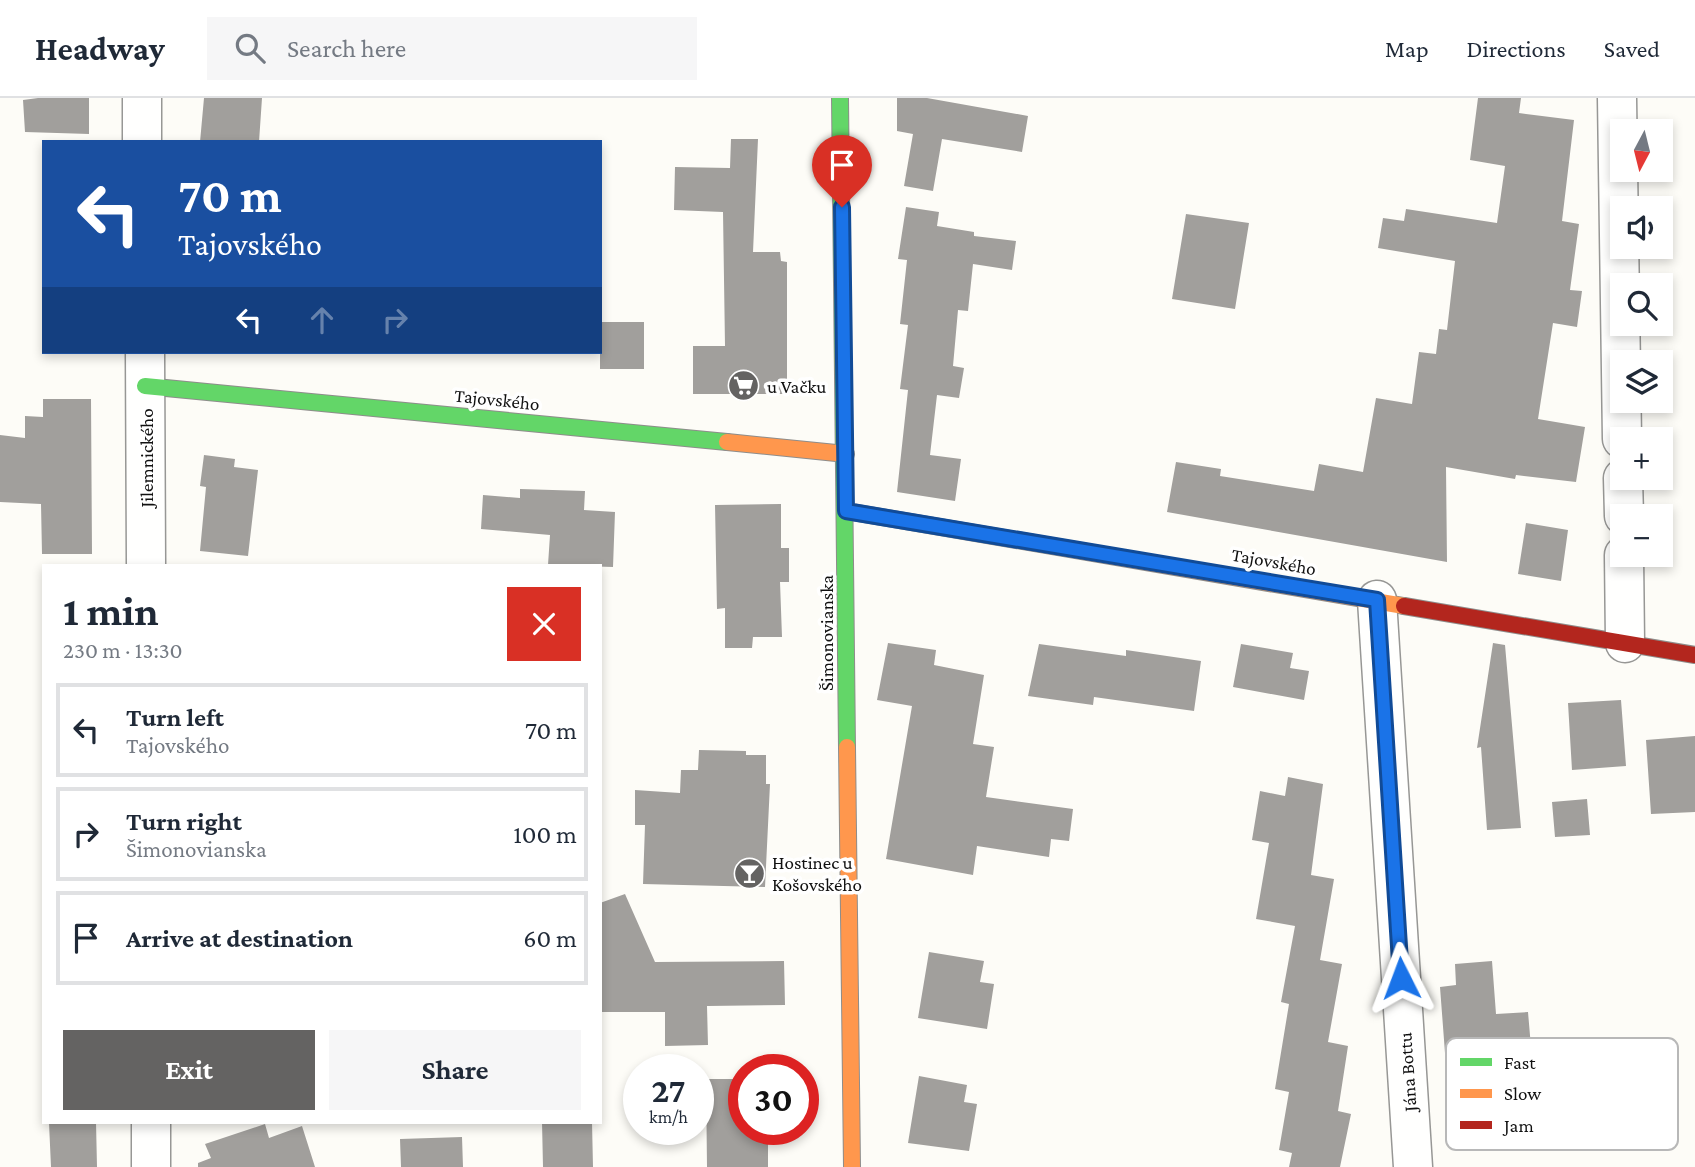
<!DOCTYPE html>
<html lang="en">
<head>
<meta charset="utf-8">
<style>
	body { margin:0; font-family:"Crimson Pro",serif; background:#f6f6f7; color:#1f2937; height:100vh; display:flex; flex-direction:column; font-size:26px; white-space:nowrap }
	* { box-sizing:border-box; margin:0 }
	p { font-size:23px; color:#747a83 }
	.icon { flex:none; width:38px; height:38px; fill:none; stroke:currentColor; stroke-width:2; stroke-linecap:round; stroke-linejoin:round }
	.map { position:relative; flex:1; overflow:hidden }
	.side { position:absolute; left:42px; top:466px; width:560px; height:560px; display:flex; flex-direction:column; background:#fff; border-radius:0px; box-shadow:0 4px 10px #0003 }
	.side>* { flex:none }
	.hud { position:absolute; left:42px; top:42px; width:560px; height:214px; border-radius:0px; box-shadow:0 4px 10px #0003; background:#1a4fa0; color:#fff; overflow:hidden }
	.needle { width:46px; rotate:187deg }
	.tools { position:absolute; left:1610px; top:21px; display:grid; gap:14px }
	.tools a { display:grid; place-items:center; width:63px; height:63px; border-radius:0px; background:#fff; box-shadow:0 4px 10px #0003; font-size:35px }
	.speed { position:absolute; left:623px; top:956px; display:flex; gap:14px; font-size:35px; font-weight:700; text-align:center }
	.speed>* { display:grid; place-content:center; width:91px; height:91px; border-radius:50%; background:#fff; box-shadow:0 4px 10px #0003; line-height:1 }
	.speed small { font-size:18px; font-weight:400 }
	.speed .limit { border:10px solid #d22; background:#fff; color:#111 }
	.pin { position:absolute; display:grid; place-items:center; width:60px; height:60px; color:#fff; margin:-72px -30px; border-radius:50% 50% 50% 0; rotate:-45deg; box-shadow:0 0 7px #0007 }
	.pin .icon { rotate:45deg }
	.me { position:absolute; width:77px; margin:-38px; rotate:357deg; stroke-linejoin:round; filter:drop-shadow(0 0 5px #0008) }
	.turn { display:flex; align-items:center; gap:24px; height:147px; padding:0 21px; font-size:32px }
	.turn .icon { width:91px; height:91px; stroke-width:2.5 }
	.turn b { display:block; font-size:49px; line-height:60px }
	.lanes { display:flex; align-items:center; height:66px; padding:0 21px; background:#0003; justify-content:center; gap:35px; direction:ltr }
	.lanes .off { opacity:.35 }
	.round { display:grid; place-items:center; flex:none; width:74px; height:74px; border-radius:0px; background:#f6f6f7 }
	.headline { display:flex; align-items:center; justify-content:space-between; height:119px; padding:0 21px }
	h1 { font-size:42px; font-weight:700; line-height:52px }
	.primary-button { display:flex; gap:14px; margin-top:auto; padding:14px 21px }
	.primary-button a { flex:1; height:80px; border-radius:0px; background:#646362; color:#fff; font-size:28px; font-weight:700; line-height:80px; text-align:center }
	.primary-button a+a { background:#f6f6f7; color:#1f2937 }
	ul { padding:0; list-style:none }
	li { display:flex; align-items:center; gap:21px; height:94px; margin:0 14px 10px; padding:0 7px; border:4px solid #e0e1e3; border-radius:0px }
	li div { flex:1 }
	li b { display:block; font-size:26px }
	li em { font-style:normal }
	header { display:flex; align-items:center; gap:42px; box-sizing:border-box; height:98px; padding:0 35px; background:#fff; border-bottom:2px solid #e0e1e3 }
	header strong { font-size:33px }
	nav { display:flex; gap:38px; margin-inline-start:auto; font-size:24px }
	.search { width:490px; height:63px; background:#f6f6f7; display:flex; align-items:center; gap:18px; box-sizing:border-box; padding:0 24px; border-radius:0px; color:#747a83; font-size:26px }
	.map>svg:first-child { display:block }
	.building { fill:#a19f9c }
	.lines { fill:none; stroke-linecap:round; stroke-linejoin:round }
	.street-casing { stroke:#979795; stroke-width:41 }
	.fast-casing { stroke:#8e8d8b; stroke-width:18 }
	.slow-casing { stroke:#8e8d8b; stroke-width:18 }
	.jam-casing { stroke:#8e8d8b; stroke-width:18 }
	.street { stroke:#fffffe; stroke-width:38 }
	.fast { stroke:#63d668; stroke-width:16 }
	.slow { stroke:#ff974d; stroke-width:16 }
	.jam { stroke:#b3261e; stroke-width:16 }
	.route-casing { stroke:#114b97; stroke-width:18 }
	.route { stroke:#1a73e8; stroke-width:12 }
	.labels { text-anchor:middle; stroke-width:7; stroke-linejoin:round; paint-order:stroke }
	.poi-label { font-size:19px; fill:#111; stroke:#fff; text-anchor:start }
	.street-label { font-size:19px; fill:#111; stroke:#fff }
	.key { fill:#fff; stroke:#b8b8b8; stroke-width:2 }
	.key-label { font-size:19px; fill:#111 }
</style>
</head>
<body>
<header>
<strong>Headway</strong>
<div class="search"><svg class="icon" aria-label="search" viewBox="0 0 24 24"><circle cx="10" cy="10" r="6"/><path d="M15 15l6 6"/></svg>Search here</div>
<nav><a>Map</a><a>Directions</a><a>Saved</a></nav>
</header>
<div class="map">
<svg width="1695" height="1069" viewBox="0 0 1695 1069">
	<rect width="100%" height="100%" fill="#fdfcf7"/>
	<path class="building" d="M38 0H89V36L25 34 23 2Z
		M204 0H262L259 44H200Z
		M897 0H927L1028 18 1022 54 942 41 933 93 904 88 913 36 897 33Z
		M1478 0H1521L1519 15 1574 22 1562 123 1579 126 1570 192 1582 193 1577 229 1553 225 1538 321 1585 329 1576 384 1516 377 1515 381 1446 369 1447 464 1167 414 1176 364 1221 371 1220 378 1314 393 1319 366 1363 374 1376 300 1412 306 1419 254 1436 256 1439 231 1447 232 1455 163 1378 150 1383 120 1404 123 1406 111 1497 125 1505 68 1470 62Z
		M731 41H758L753 154H780L781 163 787 164V296H693V248H725L723 114 674 112 675 69 730 70Z
		M906 109 939 114 937 128 974 134V138L1016 143 1012 172 973 166 968 213 958 212 953 268 964 270 959 300 937 297 930 357 961 361 955 403 897 394 908 292 900 291 908 227 900 226 907 162 898 161Z
		M1186 116 1249 125 1235 211 1172 201Z
		M600 224H644V271H600Z
		M43 301H91L92 456H42L41 406 0 404V337L25 340V318L43 319Z
		M204 357 235 361 234 369 258 372 248 458 200 453 206 389 200 388Z
		M520 391 585 393 584 412 615 414 613 469 548 467 550 437 481 431 483 397 520 400Z
		M781 406V450H789V484H780L782 539H753L752 550H725V510L717 511 715 407Z
		M1526 425 1568 432 1561 483 1518 476Z
		M888 545 936 552 934 567 984 577 973 646 994 649 986 699 1073 711 1069 743 1051 741 1049 759 977 748 973 777 886 761 912 608 877 602Z
		M1493 545 1505 547 1521 730 1487 732 1481 649 1477 650Z
		M1039 546 1126 558V552L1201 563 1194 613 1094 599 1093 607 1028 598Z
		M1241 546 1293 555 1290 570 1309 573 1304 602 1233 589Z
		M1621 602 1626 668 1572 672 1568 605Z
		M1695 638V714L1651 716 1646 642Z
		M699 652 746 653V657H766V686H770L765 789 643 786 645 727H635V692L680 695 681 672H698Z
		M1288 679 1323 686 1311 777 1334 781 1320 862 1342 866 1328 944 1348 948 1338 1013 1351 1016 1340 1069H1289L1292 1055 1279 1052 1289 994 1275 991 1289 906 1281 904 1295 828 1256 821 1269 745 1252 742 1260 693 1285 698Z
		M1587 701 1590 737 1555 739 1552 704Z
		M625 796 655 864 784 863 785 907 707 908 708 947 665 948V914H600V805Z
		M929 854 984 863 980 884 994 886 987 931 918 920Z
		M1492 863 1496 916 1528 914 1531 949 1445 955 1440 889 1456 887 1455 866Z
		M919 978 967 987 964 1004 977 1006 969 1053 908 1045Z
		M706 981H744V1031H768V1069H707Z
		M96 1024 97 1069H51L49 1025Z
		M542 1024H592L593 1069H543Z
		M265 1026 269 1040 302 1028 315 1069H198V1065L211 1060 205 1046Z
		M462 1039 463 1069H401L400 1041Z"/>
	<g class="lines">
		<defs>
			<path id="street" d="M142 0V44
				M1617 0 1622 341
				M145 254 146 467
				M1623 380 1624 418
				M1624 457 1625 545
				M1377 502 1413 1069
				M151 1024V1069"/>
			<path id="fast" d="M840 0 847 649
				M145 288 727 344"/>
			<path id="slow" d="M727 344 846 356
				M846 413 1404 508
				M847 649 852 1069"/>
			<path id="jam" d="M1404 508 1695 557"/>
		</defs>
		<use href="#street" class="street-casing"/>
		<use href="#fast" class="fast-casing"/>
		<use href="#slow" class="slow-casing"/>
		<use href="#jam" class="jam-casing"/>
		<use href="#street" class="street"/>
		<use href="#fast" class="fast"/>
		<use href="#slow" class="slow"/>
		<use href="#jam" class="jam"/>
	</g>
	<g class="lines">
		<defs>
			<path id="route" d="M842 109 846 413 1377 502 1401 880"/>
		</defs>
		<use href="#route" class="route-casing"/>
		<use href="#route" class="route"/>
	</g>
	<defs>
		<symbol id="supermarket-disc" viewBox="-11 -11 22 22"><circle r="9.5" fill="#646362" stroke="#fff"/><path d="M-6-5.5h2.5l.6 2H6L4.5 2H-2.5L-4.4-4H-6ZM-1.5 3.2a1.3 1.3 0 1 0 .1 0ZM3 3.2a1.3 1.3 0 1 0 .1 0Z" fill="#fff"/></symbol>
		<symbol id="bar-disc" viewBox="-11 -11 22 22"><circle r="9.5" fill="#646362" stroke="#fff"/><path d="M-6-5H6L.8 .8V4.5H3.5V6h-7V4.5H-.8V.8Z" fill="#fff"/></symbol>
	</defs>
	<g fill-rule="evenodd">
		<use href="#supermarket-disc" x="726" y="270" width="35" height="35"/>
		<use href="#bar-disc" x="732" y="758" width="35" height="35"/>
	</g>
	<g class="labels">
		<g class="poi-label">
			<text x="767" y="295">u Vačku</text>
			<text x="772" y="771">Hostinec u<tspan x="772" dy="22">Košovského</tspan></text>
		</g>
		<g class="street-label">
			<text transform="translate(497 301) rotate(6)" y="7">Tajovského</text>
			<text transform="translate(146 360) rotate(-90)" y="7">Jilemnického</text>
			<text transform="translate(1274 463) rotate(10)" y="7">Tajovského</text>
			<text transform="translate(826 535) rotate(-90)" y="7">Šimonovianska</text>
			<text transform="translate(1407 974) rotate(-94)" y="7">Jána Bottu</text>
		</g>
	</g>
	<rect x="1446" y="940" width="232" height="112" rx="10" class="key"/>
	<rect x="1460" y="960" width="32" height="8" fill="#63d668"/>
	<rect x="1460" y="991" width="32" height="9" fill="#ff974d"/>
	<rect x="1460" y="1023" width="32" height="8" fill="#b3261e"/>
	<g class="key-label">
		<text x="1504" y="971">Fast</text>
		<text x="1504" y="1002">Slow</text>
		<text x="1504" y="1034">Jam</text>
	</g>
</svg>
<div class="tools">
<a><svg class="needle" viewBox="-14 -14 28 28"><path d="M0-13l5 13h-10z" fill="#e53935"/><path d="M0 13l5-13h-10z" fill="#747a83"/></svg></a>
<a><svg class="icon" aria-label="sound" viewBox="0 0 24 24"><path d="M4 9h4l5-4v14l-5-4H4zM17 9q2 3 0 6"/></svg></a>
<a><svg class="icon" aria-label="search" viewBox="0 0 24 24"><circle cx="10" cy="10" r="6"/><path d="M15 15l6 6"/></svg></a>
<a><svg class="icon" aria-label="layers" viewBox="0 0 24 24"><path d="M12 4l9 5-9 5-9-5zM3 14l9 5 9-5"/></svg></a>
<a>+</a>
<a>−</a>
</div>
<div class="speed"><div>27<small>km/h</small></div><div class="limit">30</div></div>
<div class="pin" style="left:842px;top:109px;background:#d93025"><svg class="icon" aria-label="arrive" viewBox="0 0 24 24"><path d="M6 21V4h12l-3 4 3 4H6"/></svg></div>
<svg class="me" style="left:1401px;top:880px" viewBox="-20 -20 40 40"><path d="M0-17L14 15 0 8-14 15z" fill="#1a73e8" stroke="#fff" stroke-width="4"/></svg>
<div class="hud">
<div class="turn"><svg class="icon" aria-label="left" viewBox="0 0 24 24"><path d="M17 20v-9H6M10 6l-5 5 5 5"/></svg><div><b>70 m</b>Tajovského</div></div>
<div class="lanes"><svg class="icon" aria-label="left" viewBox="0 0 24 24"><path d="M17 20v-9H6M10 6l-5 5 5 5"/></svg><svg class="icon off" aria-label="ahead" viewBox="0 0 24 24"><path d="M12 20V5M6 11l6-6 6 6"/></svg><svg class="icon off" aria-label="right" viewBox="0 0 24 24"><path d="M7 20v-9h11M14 6l5 5-5 5"/></svg></div>
</div>
<section class="side">
<div class="headline"><div><h1>1 min</h1><p>230 m · 13:30</p></div><a class="round" style="background:#d93025;color:#fff"><svg class="icon" aria-label="close" viewBox="0 0 24 24"><path d="M6 6l12 12M18 6L6 18"/></svg></a></div>
<ul>
<li><svg class="icon" aria-label="left" viewBox="0 0 24 24"><path d="M17 20v-9H6M10 6l-5 5 5 5"/></svg><div><b>Turn left</b><p>Tajovského</p></div><em>70 m</em></li>
<li><svg class="icon" aria-label="right" viewBox="0 0 24 24"><path d="M7 20v-9h11M14 6l5 5-5 5"/></svg><div><b>Turn right</b><p>Šimonovianska</p></div><em>100 m</em></li>
<li><svg class="icon" aria-label="arrive" viewBox="0 0 24 24"><path d="M6 21V4h12l-3 4 3 4H6"/></svg><div><b>Arrive at destination</b></div><em>60 m</em></li>
</ul>
<div class="primary-button"><a>Exit</a><a>Share</a></div>
</section>
</div>
</body>
</html>
